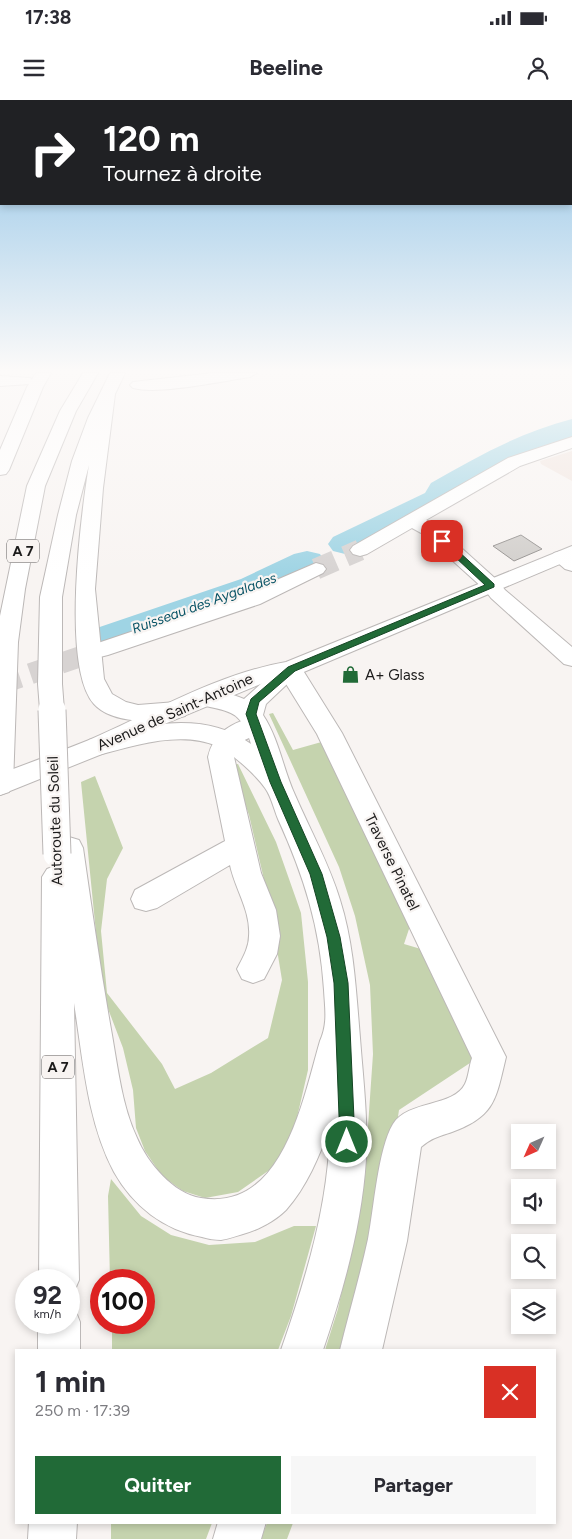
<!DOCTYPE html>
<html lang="fr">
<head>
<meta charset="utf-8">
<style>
	body { margin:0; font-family:Figtree,sans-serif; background:#f7f7f7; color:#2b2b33; height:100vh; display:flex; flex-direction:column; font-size:19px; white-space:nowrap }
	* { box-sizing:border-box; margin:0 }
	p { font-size:16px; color:#7c7c81 }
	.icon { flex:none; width:28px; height:28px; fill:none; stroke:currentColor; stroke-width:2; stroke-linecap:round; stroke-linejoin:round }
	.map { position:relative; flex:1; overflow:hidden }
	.side { position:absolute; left:15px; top:1249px; width:541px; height:175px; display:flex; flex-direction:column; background:#fff; border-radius:0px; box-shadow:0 2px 8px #0003 }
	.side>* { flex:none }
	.banner { position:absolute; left:0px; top:0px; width:572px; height:105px; box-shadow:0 2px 8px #0003; background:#202124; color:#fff; overflow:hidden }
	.needle { width:32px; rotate:225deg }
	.buttons { position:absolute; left:511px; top:1024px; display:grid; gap:10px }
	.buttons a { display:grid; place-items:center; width:45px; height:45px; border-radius:0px; background:#fff; box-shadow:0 2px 8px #0003; font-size:25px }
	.speed { position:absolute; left:15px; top:1169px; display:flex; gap:10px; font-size:25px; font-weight:700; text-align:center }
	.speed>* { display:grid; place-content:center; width:65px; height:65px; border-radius:50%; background:#fff; box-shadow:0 2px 8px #0003; line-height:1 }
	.speed small { font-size:12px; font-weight:400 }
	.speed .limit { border:8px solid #d22; background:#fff; color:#111 }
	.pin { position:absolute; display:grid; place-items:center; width:42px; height:42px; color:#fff; margin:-21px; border-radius:10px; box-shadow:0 2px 8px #0006 }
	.me { position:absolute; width:55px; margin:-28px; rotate:0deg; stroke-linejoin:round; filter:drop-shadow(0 0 4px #0008) }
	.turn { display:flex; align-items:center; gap:18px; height:105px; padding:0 20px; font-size:22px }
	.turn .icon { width:65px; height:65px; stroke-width:2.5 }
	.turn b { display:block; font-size:35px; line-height:42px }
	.round { display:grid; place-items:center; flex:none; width:52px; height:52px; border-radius:0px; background:#f7f7f7 }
	.head { display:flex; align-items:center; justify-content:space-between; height:85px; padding:0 20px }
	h1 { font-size:30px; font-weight:700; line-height:38px }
	.action { display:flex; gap:10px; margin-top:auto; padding:10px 20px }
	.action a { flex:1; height:58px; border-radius:0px; background:#216a37; color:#fff; font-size:20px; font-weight:700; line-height:58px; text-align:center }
	.action a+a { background:#f7f7f7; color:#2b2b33 }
	.status { display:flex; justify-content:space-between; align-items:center; height:35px; padding:0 25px; background:#fff; direction:ltr }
	.status svg { height:14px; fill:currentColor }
	header { display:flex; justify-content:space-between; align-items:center; height:65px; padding:0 20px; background:#fff; font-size:22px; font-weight:700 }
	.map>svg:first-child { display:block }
	.built { fill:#f1e5df }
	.green { fill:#c5d3ae }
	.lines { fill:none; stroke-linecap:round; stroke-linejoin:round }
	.river { fill:#9fd4e4; fill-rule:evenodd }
	.building { fill:#d1cecb; stroke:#93908e }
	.minor-tunnel { stroke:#d7d3d2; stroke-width:21; stroke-dasharray:21 11; stroke-linecap:butt }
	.minor-casing { stroke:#bcb8b7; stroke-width:2 }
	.secondary-casing { stroke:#bcb8b7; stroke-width:2 }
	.motorway-casing { stroke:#bcb8b7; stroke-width:2 }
	.minor { fill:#fff; fill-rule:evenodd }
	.secondary { fill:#fff; fill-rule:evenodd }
	.motorway { fill:#fff; fill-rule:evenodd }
	.motorway-bridge-casing { stroke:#bcb8b7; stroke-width:29; stroke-linecap:butt }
	.motorway-bridge { stroke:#fff; stroke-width:27 }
	.route { fill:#216a37; stroke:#154524 }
	.labels { text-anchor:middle; stroke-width:4.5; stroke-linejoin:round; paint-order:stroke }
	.shield { fill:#f8f4f2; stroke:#5e5c5c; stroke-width:1 }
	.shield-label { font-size:14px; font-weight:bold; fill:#1c1b1b }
	.far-water-label { font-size:14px; font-style:italic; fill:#085365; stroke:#f8f4f2 }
	.poi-label { font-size:15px; fill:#1c1b1b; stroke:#f8f4f2; text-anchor:start }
	.street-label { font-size:15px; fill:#1c1b1b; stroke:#f8f4f2 }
</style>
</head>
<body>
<div class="status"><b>17:38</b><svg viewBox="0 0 49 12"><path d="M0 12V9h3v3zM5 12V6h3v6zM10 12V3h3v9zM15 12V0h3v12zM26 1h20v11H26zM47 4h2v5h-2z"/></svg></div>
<header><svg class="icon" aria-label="menu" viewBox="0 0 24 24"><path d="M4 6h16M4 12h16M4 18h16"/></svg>Beeline<svg class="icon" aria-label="person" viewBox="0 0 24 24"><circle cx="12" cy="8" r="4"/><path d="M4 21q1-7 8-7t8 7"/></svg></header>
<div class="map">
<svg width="572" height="1439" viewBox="0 0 572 1439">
	<rect width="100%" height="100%" fill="#f8f4f2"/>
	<path class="built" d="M572 351V381L541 364 540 361Z"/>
	<path class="green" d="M273 613 293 650 325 641 359 722 365 723 413 817 404 844 431 852 476 959 399 1010 379 1140 353 1250H325L338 1209 364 1084 373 954 370 885 355 816 339 767 269 614Z
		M238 664 276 742 301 813 308 882V970L292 1039 271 1069 238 1092 205 1098 183 1091 162 1076 145 1051 136 1028 133 990 123 948 102 893 81 682 95 676 123 748 107 779 101 831 107 893 162 964 175 989 211 973 268 938 282 880 269 801 249 715 231 665Z
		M111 1079 141 1116 171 1135 209 1145 255 1142 294 1126H316L291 1216 278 1250H112V1223L144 1222V1180H110L108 1096Z
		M111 1423V1422L212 1423 206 1439H111Z
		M267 1423H293L287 1439H261Z"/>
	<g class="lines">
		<path class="river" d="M572 319V337L531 353 500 369 457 395 452 405 357 451 345 454 333 451 328 444 333 437 425 393 431 383C476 357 521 332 572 319Z
			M307 451 320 454 325 462 320 470 267 495 99 553 85 550 79 541 85 532 241 479 294 454Z"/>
	</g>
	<path class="building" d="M521 435 542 449 514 461 493 446Z"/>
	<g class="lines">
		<path class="minor-tunnel" d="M316 469 360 450
			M0 584 100 550"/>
		<defs>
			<path id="minor" d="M213 273H257L250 277C221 281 159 295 133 288L130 285 133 282Z
				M0 276 30 278 33 281 30 284 0 286Z
				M572 337V348L520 366 426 420 437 426 498 481 505 490 572 547V566L564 564 491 498 484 489 423 434 412 428 367 454 360 456 353 454 350 450 353 446 508 358Z
				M561 451 572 456V471L565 469 551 457 554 453Z
				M316 463 323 465 326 469 323 473 260 504 108 555 100 557 92 555 89 550 92 545 244 494Z
				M291 561 299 564 342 633 506 957C496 998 496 1016 452 1032 440 1036 431 1038 421 1047L407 1141 382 1250H340C349 1213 360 1176 368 1139 374 1108 378 1049 393 1024 408 1000 454 1007 465 984 469 976 469 966 472 958L317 634 283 579 279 569 283 564Z
				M256 616 265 619 268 625C259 641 238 633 234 657L261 773 276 810 280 836 277 854 264 879 253 883 242 879 237 869C242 859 249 848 249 836 251 811 235 789 230 765L157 808 146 811 135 808 131 799 135 790 225 741 208 657C214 631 233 623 256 616Z"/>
			<path id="secondary" d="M572 446V459L299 574 268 581 162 625 107 652 0 695V674C29 663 59 652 89 640 152 613 217 574 286 562Z"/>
			<path id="motorway" d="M36 273H51L43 287 9 370 6 374 0 375V350L27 287Z
				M83 273H98L76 311 45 386 25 489 18 542 13 685 9 692 0 695V516L27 386 60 311Z
				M110 273H125L115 294 103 388 95 489 104 579 112 594 126 602 138 605 176 602 185 604 188 610 185 616C160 623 113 625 94 604 61 567 81 415 89 365L76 415 62 497V584L64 610 61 616 52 618 43 616 40 610 38 584 40 497 58 415 72 361 88 318Z
				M291 561 299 564 303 569 266 604 263 615C279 639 283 669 295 695 310 730 329 763 340 800 354 844 356 891 360 938 363 978 368 1018 366 1059 362 1124 344 1188 323 1250H281C306 1178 329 1104 330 1027 319 1057 307 1086 286 1110 275 1121 258 1130 243 1134 236 1136 228 1139 221 1140 215 1140 208 1139 202 1137 164 1130 133 1106 114 1072 87 1021 83 959 74 903L79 1180 73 1194 69 1196V1180H39L42 777 47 769 57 765 55 748 59 740 69 737 79 740 83 748C92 811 101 873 112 935 118 969 122 1006 137 1038 147 1062 173 1094 201 1098 283 1112 303 999 320 941 328 923 325 909 324 890 320 827 304 776 278 719 274 709 271 696 265 688 256 675 232 653 217 646 180 630 134 646 98 655L89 652 85 646 89 640C140 625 204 609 251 644 241 608 228 612 197 604L194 598 197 592C213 588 229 593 244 599L283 564Z
				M69 1205 74 1207 80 1222V1250H38V1222H69Z
				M29 1422H77L76 1439H28Z
				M218 1422H266L261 1439H213Z"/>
		</defs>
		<use href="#minor" class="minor-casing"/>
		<use href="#secondary" class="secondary-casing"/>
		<use href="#motorway" class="motorway-casing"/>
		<use href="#minor" class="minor"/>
		<use href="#secondary" class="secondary"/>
		<use href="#motorway" class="motorway"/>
		<defs>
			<path id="motorway-bridge" d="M52 610 57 754"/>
		</defs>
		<use href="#motorway-bridge" class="motorway-bridge-casing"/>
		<use href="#motorway-bridge" class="motorway-bridge"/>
	</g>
	<linearGradient id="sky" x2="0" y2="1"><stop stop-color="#8bc1e6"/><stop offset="0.57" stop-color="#fcfaf9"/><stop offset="1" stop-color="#fcfaf9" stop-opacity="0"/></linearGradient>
	<rect width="572" height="475" fill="url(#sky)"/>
	<path class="route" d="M439 439H445L494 484V487L295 571 259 602 256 614 281 682 322 774 340 837 348 883 355 1042 353 1048 347 1050 342 1048 340 1042 334 883 327 837 310 774 270 682 246 614 251 599 288 567 485 485 439 442Z"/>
	<defs>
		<symbol id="shop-bare" viewBox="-9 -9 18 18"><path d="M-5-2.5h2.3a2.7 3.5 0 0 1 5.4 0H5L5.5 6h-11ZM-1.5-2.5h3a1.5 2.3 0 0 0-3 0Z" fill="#216a37" stroke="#f8f4f2" stroke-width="2.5" paint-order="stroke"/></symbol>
	</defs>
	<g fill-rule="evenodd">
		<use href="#shop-bare" x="338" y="562" width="25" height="25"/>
	</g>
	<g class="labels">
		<g class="shield">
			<rect x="7" y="439.5" width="32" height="23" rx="4"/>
			<rect x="42" y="955.5" width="32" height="23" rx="4"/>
		</g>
		<g class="shield-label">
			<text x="23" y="456">A 7</text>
			<text x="58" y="972">A 7</text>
		</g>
		<g class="far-water-label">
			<text transform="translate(204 503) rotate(-20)" y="5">Ruisseau des Aygalades</text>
		</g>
		<g class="poi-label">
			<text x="365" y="580">A+ Glass</text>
		</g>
		<g class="street-label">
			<text transform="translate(175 612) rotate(-24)" y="5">Avenue de Saint-Antoine</text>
			<text transform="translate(55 721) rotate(-92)" y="5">Autoroute du Soleil</text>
			<text transform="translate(392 762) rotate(64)" y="5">Traverse Pinatel</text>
		</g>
	</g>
</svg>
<div class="buttons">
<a><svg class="needle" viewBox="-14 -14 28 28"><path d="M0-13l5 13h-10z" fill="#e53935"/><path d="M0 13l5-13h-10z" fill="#7c7c81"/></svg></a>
<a><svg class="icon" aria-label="sound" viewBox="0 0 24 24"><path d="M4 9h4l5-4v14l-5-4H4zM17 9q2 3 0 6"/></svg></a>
<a><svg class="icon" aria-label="search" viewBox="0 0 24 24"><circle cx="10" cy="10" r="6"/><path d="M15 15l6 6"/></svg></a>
<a><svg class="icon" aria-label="layers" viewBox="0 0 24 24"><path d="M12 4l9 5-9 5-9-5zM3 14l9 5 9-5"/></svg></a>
</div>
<div class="speed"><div>92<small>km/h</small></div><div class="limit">100</div></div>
<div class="pin" style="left:442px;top:441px;background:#d93025"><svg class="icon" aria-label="arrive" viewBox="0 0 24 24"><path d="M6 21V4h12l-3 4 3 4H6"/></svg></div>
<svg class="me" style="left:347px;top:1042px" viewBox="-20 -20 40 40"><circle r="17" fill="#216a37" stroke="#fff" stroke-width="3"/><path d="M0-11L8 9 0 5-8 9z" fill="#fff"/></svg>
<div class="banner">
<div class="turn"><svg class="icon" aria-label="right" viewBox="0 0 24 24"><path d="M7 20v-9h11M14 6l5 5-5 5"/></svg><div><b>120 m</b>Tournez à droite</div></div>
</div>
<section class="side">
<div class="head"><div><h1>1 min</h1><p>250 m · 17:39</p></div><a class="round" style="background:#d93025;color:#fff"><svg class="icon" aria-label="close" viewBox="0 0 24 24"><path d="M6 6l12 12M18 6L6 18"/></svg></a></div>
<div class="action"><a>Quitter</a><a>Partager</a></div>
</section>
</div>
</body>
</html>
